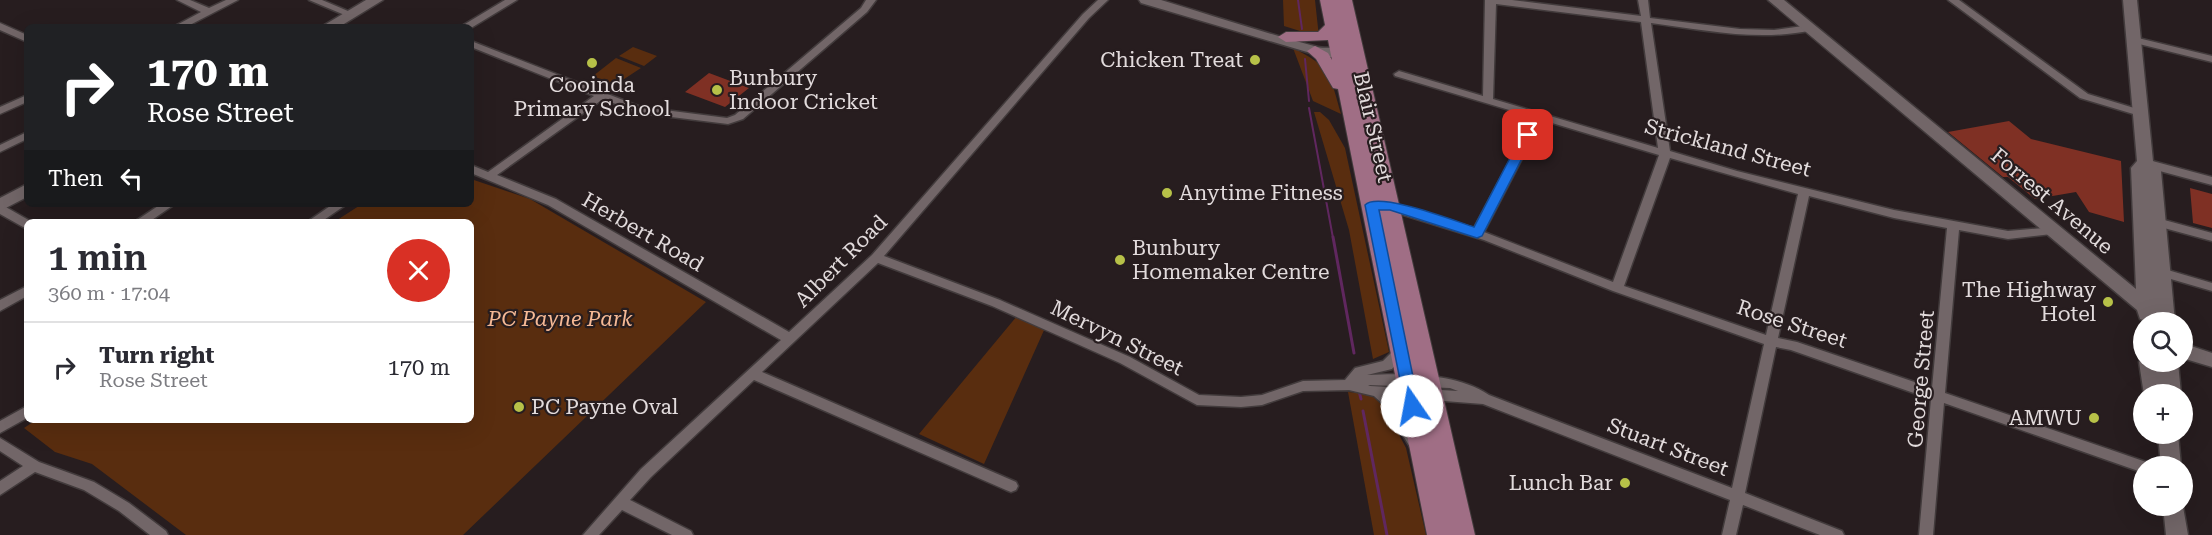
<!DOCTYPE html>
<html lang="en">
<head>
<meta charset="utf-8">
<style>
	body { margin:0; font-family:"Roboto Serif",serif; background:#f2f2f3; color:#2b2b33; height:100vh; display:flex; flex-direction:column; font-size:22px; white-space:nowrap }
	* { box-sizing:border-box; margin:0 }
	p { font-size:20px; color:#7c7c81 }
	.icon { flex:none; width:33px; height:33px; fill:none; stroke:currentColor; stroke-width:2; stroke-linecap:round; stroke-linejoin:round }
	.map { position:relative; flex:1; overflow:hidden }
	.side { position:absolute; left:24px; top:219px; width:450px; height:204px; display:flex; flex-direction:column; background:#fff; border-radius:9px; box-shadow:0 6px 24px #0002 }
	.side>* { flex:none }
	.top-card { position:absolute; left:24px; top:24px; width:450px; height:183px; border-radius:9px; box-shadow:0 6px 24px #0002; background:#202124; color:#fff; overflow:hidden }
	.buttons { position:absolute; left:2133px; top:312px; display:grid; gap:12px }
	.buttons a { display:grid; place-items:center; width:60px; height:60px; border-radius:50%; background:#fff; box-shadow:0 6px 24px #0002; font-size:30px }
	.pin { position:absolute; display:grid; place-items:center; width:51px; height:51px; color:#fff; margin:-26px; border-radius:12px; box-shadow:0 3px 9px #0006 }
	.me { position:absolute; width:66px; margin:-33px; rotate:348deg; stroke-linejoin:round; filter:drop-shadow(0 0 4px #0008) }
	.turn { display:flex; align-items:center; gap:21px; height:126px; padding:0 24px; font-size:27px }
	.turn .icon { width:78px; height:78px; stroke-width:2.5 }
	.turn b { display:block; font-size:42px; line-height:51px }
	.then { display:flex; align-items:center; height:57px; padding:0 24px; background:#0003; gap:12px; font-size:22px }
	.round { display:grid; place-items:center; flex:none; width:63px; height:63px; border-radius:32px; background:#f2f2f3 }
	.head { display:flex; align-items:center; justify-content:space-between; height:102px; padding:0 24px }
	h1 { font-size:36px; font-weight:600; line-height:45px }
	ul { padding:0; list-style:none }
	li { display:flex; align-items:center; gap:18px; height:90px; padding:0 24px; border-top:2px solid #e1e1e2 }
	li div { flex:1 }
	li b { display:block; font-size:22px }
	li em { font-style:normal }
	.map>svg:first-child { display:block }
	.green { fill:#592d0f }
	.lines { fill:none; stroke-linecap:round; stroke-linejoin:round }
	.stream-far1 { stroke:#60275f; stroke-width:2 }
	.stream { stroke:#60275f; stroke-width:3 }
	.building { fill:#7f3024 }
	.street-casing { stroke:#423b3c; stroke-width:3 }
	.secondary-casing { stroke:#423b3c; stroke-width:3 }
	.primary-casing { stroke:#423b3c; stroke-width:2 }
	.street { fill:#726668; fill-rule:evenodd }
	.secondary { fill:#726668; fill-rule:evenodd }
	.primary { fill:#a06e85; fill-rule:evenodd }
	.route { fill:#1a73e8; stroke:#114b97; stroke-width:1.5 }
	.poi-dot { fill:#b7c148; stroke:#271d1f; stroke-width:2 }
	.labels { text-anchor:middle; stroke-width:4.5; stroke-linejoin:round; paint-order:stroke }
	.poi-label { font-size:21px; fill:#e2dbdc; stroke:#271d1f; text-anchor:end }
	.street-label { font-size:21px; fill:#e2dbdc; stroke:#271d1f }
	.park-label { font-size:21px; font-style:italic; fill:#f6b995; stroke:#271d1f }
</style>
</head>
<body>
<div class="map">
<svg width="2212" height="535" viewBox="0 0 2212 535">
	<rect width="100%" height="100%" fill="#271d1f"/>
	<path class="green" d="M1283 0H1315L1319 37 1284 26Z
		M633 47 657 56 644 66 619 56Z
		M1293 48C1331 67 1330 75 1341 114L1313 101Z
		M616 58 641 68 615 85 593 76Z
		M1320 112 1329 120 1345 148 1389 352 1373 359 1349 230 1314 112Z
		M471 179 530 199 706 302 463 535H186L92 464 55 452 24 428 36 420H471V222H334L362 204H471Z
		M1017 316 1045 328 984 464 919 434Z
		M1348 392 1371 394 1383 404 1406 448 1426 535H1374Z"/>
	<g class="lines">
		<path class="stream-far1" d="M1298 0 1302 29
			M1305 59 1309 101
			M1309 108 1333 238"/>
		<path class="stream" d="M1333 237 1354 353
			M1359 391 1361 399
			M1363 411 1387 535"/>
	</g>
	<path class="building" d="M709 73 749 88 725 107 685 92Z
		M2009 121 2031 139 2121 161 2124 222 2089 212 2076 192 2035 199 2008 177H2003L1948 132Z
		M2190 188 2212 194V228L2193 223Z"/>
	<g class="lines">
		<defs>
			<path id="street" d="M177 0H190L209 8 226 0H238L186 27H173L201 12Z
				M309 0H322L355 14 353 16H347Z
				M505 0H517L471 28 460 27Z
				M866 0H876L867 12 743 119 728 124 639 113 603 99 497 175 556 199 789 332 872 255 1083 14 1098 0H1108L1089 18 884 256 1000 300 1130 357 1199 395 1241 397 1262 395 1303 381 1345 380 1355 368 1383 361 1394 350H1404L1405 353 1392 369 1367 375C1405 373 1457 373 1489 395L1732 488 1764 344 1613 291 1484 240 1381 208 1379 205 1381 202 1385 201 1474 228 1533 117 1395 76 1394 74 1399 71 1483 96 1485 0H1512L1641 16 1638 0H1648L1650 18 1740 29 1774 30 1810 25 1813 26V30C1759 42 1705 30 1651 23L1670 151 1737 171 1894 210 2008 231 2056 227 2058 230 2056 233 2052 234 2008 239 1959 230 1945 393 2149 463 2151 466H2144V473L1944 403 1933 535H1919L1931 399 1791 350 1776 347 1745 493 1842 531 1844 535H1820L1743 505 1736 535H1722L1730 500 1483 404 1393 397 1422 443 1420 447 1415 449 1410 447 1386 407 1374 396 1349 390 1303 391 1262 405 1241 407 1197 405 1120 363 992 306 878 263 762 372 1016 482 1018 486 1016 490 1011 492 1006 490 754 380 651 477 630 500 691 531 693 535H672L622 510 599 535H583L641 469 781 340 548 205 471 173V165L488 172 594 96 471 47V41L641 107 727 118 735 115 861 8ZM1496 4 1641 22 1658 148 1493 99ZM1542 120 1659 155 1613 282 1484 232ZM1670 158 1798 194 1766 335 1624 286ZM1809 196 1894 218 1947 228 1932 388 1797 342 1778 338ZM1368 385 1450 388 1458 391 1370 386Z
				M1948 0H1959L2088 94 2144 111 2145 113 2140 116 2080 98Z
				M0 23 27 35V42L0 30Z
				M2134 37 2212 56V62L2131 42 2129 40Z
				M27 95V102L0 114V107Z
				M27 132V139L0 152V145Z
				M2145 159 2212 177V185L2141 166 2140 163Z
				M161 204H175L149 222H134Z
				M333 204H347L321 222H307Z
				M0 205 4 206 32 222H27V228L23 227 0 214Z
				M2157 218 2212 233V241L2153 225 2151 222 2153 219Z
				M2161 268 2212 283V291L2157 275 2155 272 2157 269Z
				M27 286V296L0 311V300Z
				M27 406V418L0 433V421Z
				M0 438 39 462 94 482 129 503 166 531 168 535H150L119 511 84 490 35 472 0 495V481L23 466 0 451Z"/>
			<path id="secondary" d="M366 0H383L339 27H321Z
				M1139 0H1161C1213 16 1265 33 1318 47 1330 50 1354 43 1362 53L1355 57H1324L1141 3Z
				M1768 0H1784L2136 289 2131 168 2137 161 2123 0H2137L2153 161 2161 171 2175 322H2149L2140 319 2137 310Z
				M27 184V197L0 211V198Z
				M2182 343 2212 353V367L2182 358Z
				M2144 356V362H2158L2160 370V362H2178L2181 394 2144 395 2139 362Z
				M2158 434H2178L2181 466H2161Z
				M2182 501 2188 535H2166L2163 506H2182Z"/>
			<path id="primary" d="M1320 0H1336L1451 535H1427L1338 89 1333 88 1316 59 1307 51 1315 46 1328 53 1332 60 1328 40 1286 42 1278 37 1286 32H1318L1325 25Z
				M1336 0H1352L1475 535H1451Z"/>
		</defs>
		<use href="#street" class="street-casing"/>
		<use href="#secondary" class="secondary-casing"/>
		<use href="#primary" class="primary-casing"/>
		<use href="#street" class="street"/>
		<use href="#secondary" class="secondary"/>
		<use href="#primary" class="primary"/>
	</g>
	<path class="route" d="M1528 132 1534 135 1482 236 1477 238 1390 210H1379L1419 406 1417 410H1406L1365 205C1378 191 1455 221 1474 227L1522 135Z"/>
	<g class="poi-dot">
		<circle cx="1255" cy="60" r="6"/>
		<circle cx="592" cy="63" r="6"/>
		<circle cx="717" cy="90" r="6"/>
		<circle cx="1167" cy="193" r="6"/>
		<circle cx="1120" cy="260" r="6"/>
		<circle cx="2108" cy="302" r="6"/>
		<circle cx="519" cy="407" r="6"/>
		<circle cx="2094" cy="418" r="6"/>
		<circle cx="1625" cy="483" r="6"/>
	</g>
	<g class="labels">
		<g class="poi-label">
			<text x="1243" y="67">Chicken Treat</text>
			<text x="729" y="85" text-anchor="start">Bunbury<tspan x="729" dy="24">Indoor Cricket</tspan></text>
			<text x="592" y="92" text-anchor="middle">Cooinda<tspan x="592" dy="24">Primary School</tspan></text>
			<text x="1179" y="200" text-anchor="start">Anytime Fitness</text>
			<text x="1132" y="255" text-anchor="start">Bunbury<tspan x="1132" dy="24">Homemaker Centre</tspan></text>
			<text x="2096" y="297">The Highway<tspan x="2096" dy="24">Hotel</tspan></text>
			<text x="531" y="414" text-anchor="start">PC Payne Oval</text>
			<text x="2082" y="425">AMWU</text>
			<text x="1613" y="490">Lunch Bar</text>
		</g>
		<g class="street-label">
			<text transform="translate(1373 127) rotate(77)" y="7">Blair Street</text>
			<text transform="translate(1728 148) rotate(15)" y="7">Strickland Street</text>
			<text transform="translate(2052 201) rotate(40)" y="7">Forrest Avenue</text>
			<text transform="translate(643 232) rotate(30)" y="7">Herbert Road</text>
			<text transform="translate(841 261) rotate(-45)" y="7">Albert Road</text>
			<text transform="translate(1792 324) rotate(18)" y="7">Rose Street</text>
			<text transform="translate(1117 338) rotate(26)" y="7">Mervyn Street</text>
			<text transform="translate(1921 379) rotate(-85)" y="7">George Street</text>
			<text transform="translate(1668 447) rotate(21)" y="7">Stuart Street</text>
		</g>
		<g class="park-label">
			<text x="560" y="326">PC Payne Park</text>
		</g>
	</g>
</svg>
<div class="buttons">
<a><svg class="icon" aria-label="search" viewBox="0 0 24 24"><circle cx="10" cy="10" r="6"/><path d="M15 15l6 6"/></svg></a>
<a>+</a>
<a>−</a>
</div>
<div class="pin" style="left:1528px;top:135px;background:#d93025"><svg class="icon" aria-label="arrive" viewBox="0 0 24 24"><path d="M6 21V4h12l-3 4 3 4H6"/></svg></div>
<svg class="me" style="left:1412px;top:406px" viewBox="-20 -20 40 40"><circle r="19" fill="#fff"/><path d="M0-13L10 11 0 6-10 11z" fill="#1a73e8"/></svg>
<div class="top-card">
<div class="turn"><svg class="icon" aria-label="right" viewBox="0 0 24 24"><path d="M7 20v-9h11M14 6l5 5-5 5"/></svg><div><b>170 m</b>Rose Street</div></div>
<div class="then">Then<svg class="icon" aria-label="left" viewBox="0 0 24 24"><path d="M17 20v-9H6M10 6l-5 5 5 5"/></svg></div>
</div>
<section class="side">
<div class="head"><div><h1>1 min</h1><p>360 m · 17:04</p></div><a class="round" style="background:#d93025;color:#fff"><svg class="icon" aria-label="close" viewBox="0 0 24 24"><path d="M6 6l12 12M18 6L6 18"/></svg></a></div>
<ul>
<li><svg class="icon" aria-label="right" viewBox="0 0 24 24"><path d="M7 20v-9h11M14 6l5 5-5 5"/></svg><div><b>Turn right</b><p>Rose Street</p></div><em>170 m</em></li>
</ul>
</section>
</div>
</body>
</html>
